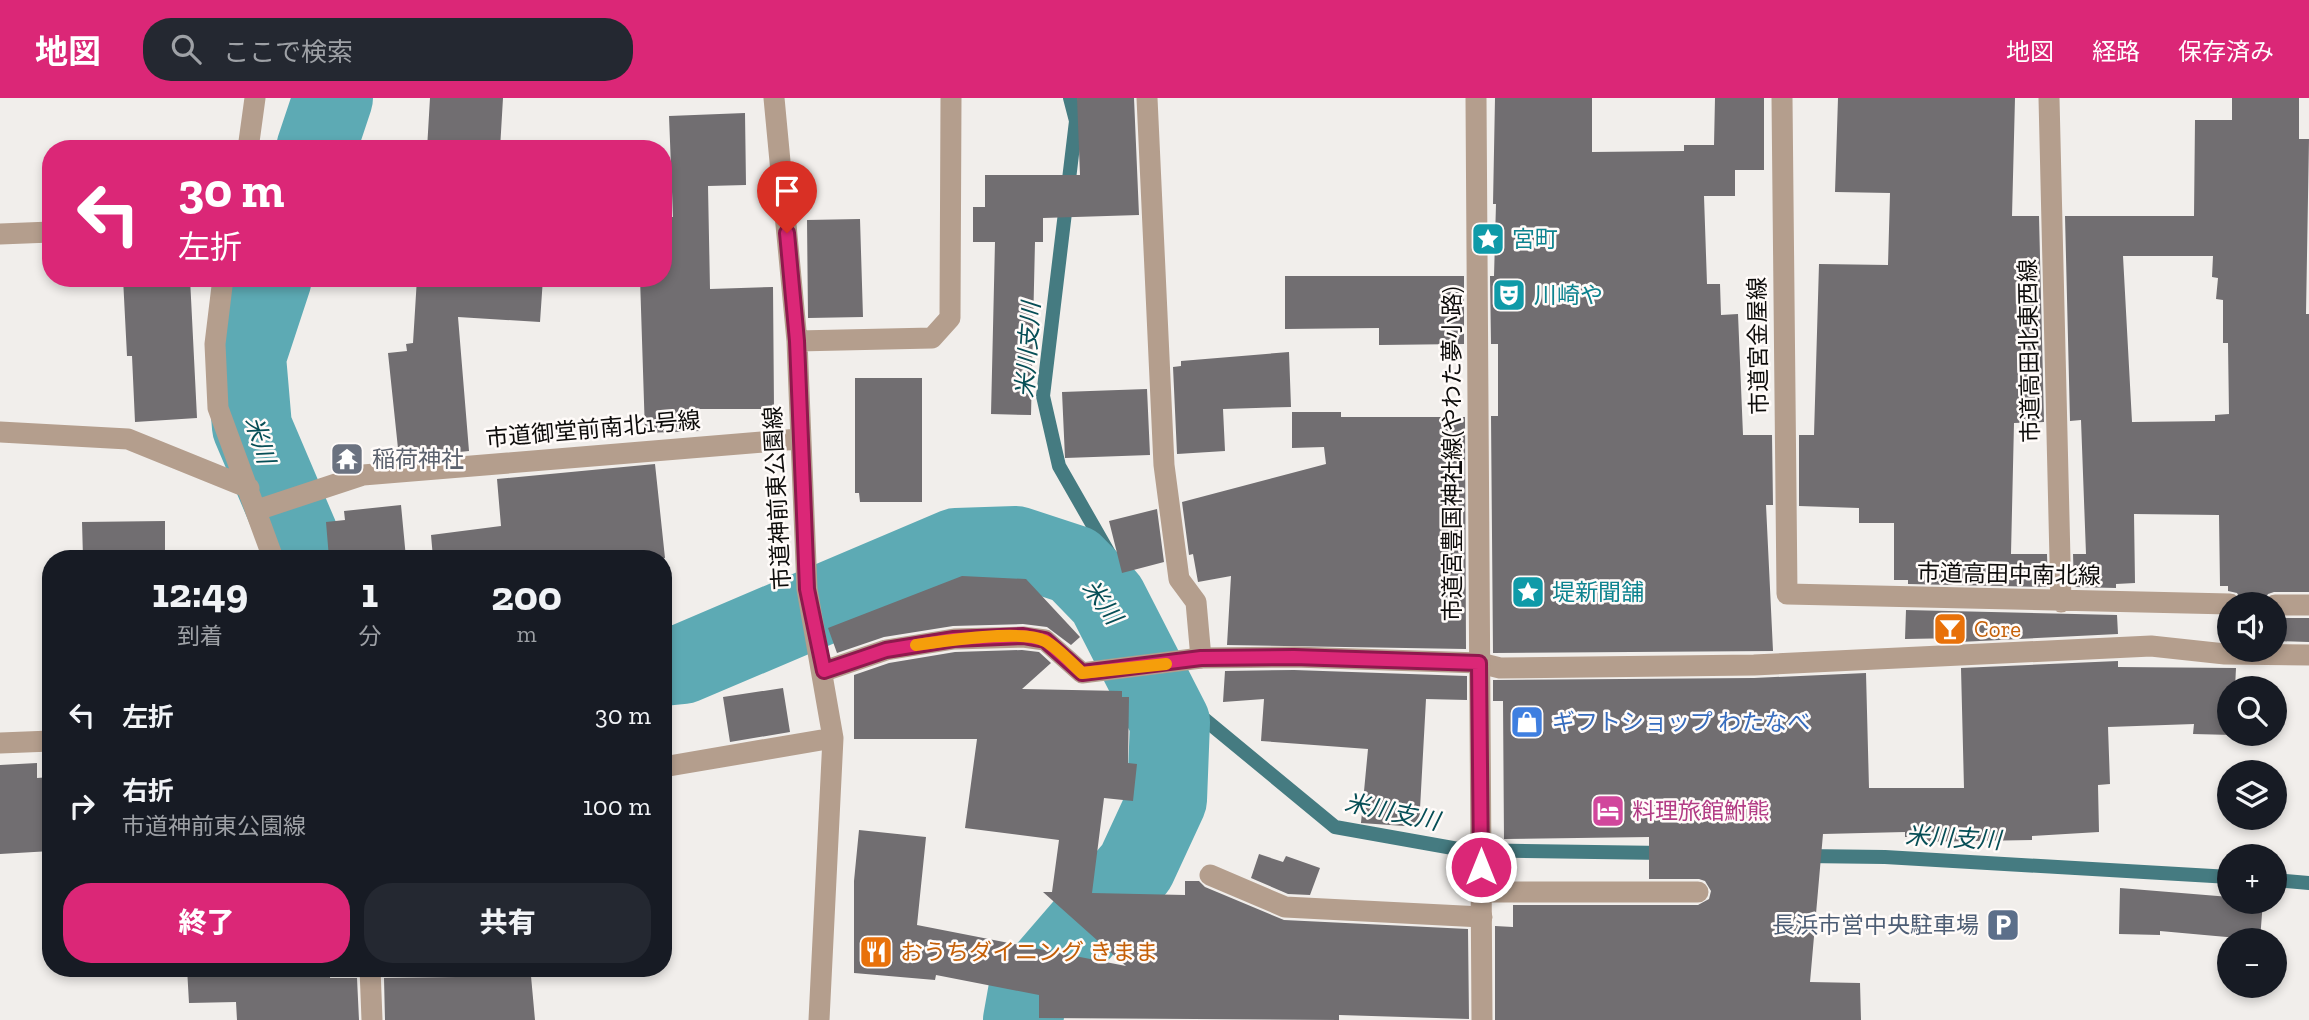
<!DOCTYPE html>
<html lang="ja">
<head>
<meta charset="utf-8">
<style>
	body { margin:0; font-family:"Zilla Slab","Noto Sans JP",serif; background:#242831; color:#f1f3f6; height:100vh; display:flex; flex-direction:column; font-size:26px; white-space:nowrap }
	* { box-sizing:border-box; margin:0 }
	p { font-size:23px; color:#9ea1a6 }
	.icon { flex:none; width:38px; height:38px; fill:none; stroke:currentColor; stroke-width:2; stroke-linecap:round; stroke-linejoin:round }
	.map { position:relative; flex:1; overflow:hidden }
	.panel { position:absolute; left:42px; top:452px; width:630px; height:427px; display:flex; flex-direction:column; background:#171b24; border-radius:28px; box-shadow:0 4px 10px #0003 }
	.panel>* { flex:none }
	.hud { position:absolute; left:42px; top:42px; width:630px; height:147px; border-radius:28px; box-shadow:0 4px 10px #0003; background:#db2777; color:#fff; overflow:hidden }
	.controls { position:absolute; left:2217px; top:494px; display:grid; gap:14px }
	.controls a { display:grid; place-items:center; width:70px; height:70px; border-radius:50%; background:#171b24; box-shadow:0 4px 10px #0003; font-size:35px }
	.pin { position:absolute; display:grid; place-items:center; width:60px; height:60px; color:#fff; margin:-72px -30px; border-radius:50% 50% 50% 0; rotate:-45deg; box-shadow:0 0 7px #0007 }
	.pin .icon { rotate:45deg }
	.me { position:absolute; width:77px; margin:-38px; rotate:0deg; stroke-linejoin:round; filter:drop-shadow(0 0 5px #0008) }
	.turn { display:flex; align-items:center; gap:24px; height:147px; padding:0 21px; font-size:32px }
	.turn .icon { width:91px; height:91px; stroke-width:2.5 }
	.turn b { display:block; font-size:49px; line-height:60px }
	.eta { display:flex; justify-content:space-evenly; align-items:center; height:119px; text-align:center }
	.eta b { font-size:42px; font-weight:800; line-height:49px }
	.cta { display:flex; gap:14px; margin-top:auto; padding:14px 21px }
	.cta a { flex:1; height:80px; border-radius:28px; background:#db2777; color:#fff; font-size:28px; font-weight:800; line-height:80px; text-align:center }
	.cta a+a { background:#242831; color:#f1f3f6 }
	ul { padding:0; list-style:none }
	li { display:flex; align-items:center; gap:21px; height:91px; padding:0 21px }
	li div { flex:1 }
	li b { display:block; font-size:26px }
	li em { font-style:normal }
	header { display:flex; align-items:center; gap:42px; box-sizing:border-box; height:98px; padding:0 35px; background:#db2777; color:#fff }
	header strong { font-size:33px }
	nav { display:flex; gap:38px; margin-inline-start:auto; font-size:24px }
	.search { width:490px; height:63px; background:#242831; display:flex; align-items:center; gap:18px; box-sizing:border-box; padding:0 24px; border-radius:28px; color:#9ea1a6; font-size:26px }
	.map>svg:first-child { display:block }
	.lines { fill:none; stroke-linecap:round; stroke-linejoin:round }
	.stream { stroke:#457b81; stroke-width:14 }
	.river { stroke:#5daab4; stroke-width:80 }
	.building { fill:#716e71; fill-rule:evenodd }
	.service { stroke:#b49e8d; stroke-width:21 }
	.minor { stroke:#b49e8d; stroke-width:21 }
	.route-casing { stroke:#8e194d; stroke-width:18 }
	.route { stroke:#db2777; stroke-width:12 }
	.slow { stroke:#f59e0b; stroke-width:12 }
	.labels { text-anchor:middle; stroke-width:5; stroke-linejoin:round; paint-order:stroke }
	.culture-label { font-size:23px; fill:#0d838f; stroke:#fffbf9; text-anchor:start }
	.street-label { font-size:23px; fill:#0d0c0b; stroke:#fffbf9 }
	.worship-label { font-size:23px; fill:#5b616d; stroke:#fffbf9; text-anchor:start }
	.food-label { font-size:23px; fill:#c56008; stroke:#fffbf9; text-anchor:start }
	.shop-label { font-size:23px; fill:#366cbe; stroke:#fffbf9; text-anchor:start }
	.hotel-label { font-size:23px; fill:#b23c85; stroke:#fffbf9; text-anchor:start }
	.service-label { font-size:23px; fill:#4e5e75; stroke:#fffbf9; text-anchor:end }
	.water-label { font-size:24px; font-style:italic; fill:#064e56; stroke:#fffbf9 }
</style>
</head>
<body>
<header>
<strong>地図</strong>
<div class="search"><svg class="icon" aria-label="search" viewBox="0 0 24 24"><circle cx="10" cy="10" r="6"/><path d="M15 15l6 6"/></svg>ここで検索</div>
<nav><a>地図</a><a>経路</a><a>保存済み</a></nav>
</header>
<div class="map">
<svg width="2309" height="922" viewBox="0 0 2309 922">
	<rect width="100%" height="100%" fill="#f1eeeb"/>
	<g class="lines">
		<path class="stream" d="M1070 0 1076 23 1043 298 1059 368 1203 620 1335 729 1464 752 1665 755
			M1804 758 1885 759 2230 779
			M2275 782 2309 785"/>
		<path class="river" d="M316 51 333 0
			M272 180 246 259 252 329 298 437 305 460
			M663 568 683 566 956 450 1016 448 1074 467 1107 501 1170 624 1167 702 1136 769 1028 894 1023 922"/>
	</g>
	<path class="building" d="M430 0H503L500 51H427Z
		M1077 0H1134L1139 117 1043 120V144H1035L1031 317 991 316 995 144H973V109H985V77H1080Z
		M1495 0H1592V54L1684 53V47H1714L1715 0H1764V72H1735V98H1704L1707 186H1720L1721 217 1738 216 1743 337H1772L1773 407H1766L1773 553 1493 555 1491 318H1498V246H1491L1490 178H1494L1496 106H1493Z
		M1838 0H2015L2012 118H2039L2044 324 2014 325 2011 456H2047L2048 489 1908 486V482H1894V425H1859V410L1799 408V337H1814L1819 166 1888 167 1890 95 1835 94Z
		M2232 0H2299V41H2309L2306 216H2309V494H2274L2268 496 2262 506H2243L2237 495 2228 493V488H2220L2219 417 2134 416 2135 485 2116 486V490L2074 489 2073 456H2086L2081 322 2070 323 2065 118H2194L2195 22H2232ZM2123 158H2213L2212 179 2218 180 2216 201 2223 202V245H2228L2229 316 2215 317V323L2132 324Z
		M745 15 746 87 708 88 710 191 773 189 774 311H699L700 333 645 335 640 180H663V119H673L669 18Z
		M860 121 863 219 808 220 807 122Z
		M1285 178H1464V246L1379 247V230L1285 231Z
		M123 180H190L197 320 135 324 132 258H127Z
		M417 180H543L540 224 458 219 469 353 399 360 388 255 407 253 406 246 413 245Z
		M1289 254 1291 309 1223 311 1225 353 1177 356 1173 269 1181 268V263Z
		M855 280H922V404H860L859 395H855Z
		M1147 291 1150 357 1065 360 1062 294Z
		M1292 314H1341V319H1465L1466 551 1227 547 1231 478 1198 484 1193 456 1189 457 1182 404 1326 366 1324 349 1292 350Z
		M655 366 665 460H433L431 437 501 428 497 381Z
		M401 407 406 460H329L326 424 345 422 344 413Z
		M1157 411 1164 464 1122 475 1109 423Z
		M165 423V460H83L82 424Z
		M962 478 1026 481 1080 539 1071 547 1047 529 1023 526 953 528 884 539 837 555 828 530Z
		M1906 512 2117 517 2118 536 1960 544V540L1905 541Z
		M2275 520H2309V544L2275 543Z
		M1022 552 1039 554 1051 565 1022 591 1122 593V599H1129L1128 665 1137 666 1133 703 1104 700 1092 795 1185 797V783H1199L1205 789 1284 822 1468 831 1469 921 1339 917V922L1039 920V897L936 877 935 882 854 875V783L859 732 926 739 917 827 1126 868 1043 794H1052L1059 742 965 730 977 641H854V577L889 565 955 554Z
		M2118 563V569L2236 570 2235 590H2230V635L2233 637 2193 636 2194 626 2108 629 2110 686 2098 687 2099 734 2032 738V742L1919 744V739H1905V734L1823 736 1810 884 1860 885 1861 922H1495V828L1513 829V807H1698L1709 801 1711 793 1705 783 1699 781H1649V739L1504 741 1503 603H1493V582L1754 580 1866 575 1869 690H1964L1961 570Z
		M1294 572 1467 578V602L1426 601 1419 729 1361 725 1368 651 1261 643 1264 601 1223 604 1225 573Z
		M783 590 790 634 730 644 723 599Z
		M37 665V680L51 679V753L0 756V667Z
		M1259 756 1283 764 1286 758 1320 770 1310 797 1288 796 1251 780Z
		M2120 790 2230 799V803H2263L2260 842 2160 833V837L2119 836Z
		M187 870H330V880H357L359 922H237L236 904 189 905Z
		M531 878 535 922H385L384 880Z"/>
	<g class="lines">
		<path class="service" d="M824 573 886 552 954 541 1023 539 1045 542 1082 575 1201 560 1294 559 1480 565 1500 570 1754 567 2151 548 2225 556 2309 557
			M1210 777 1285 809 1482 819"/>
		<path class="minor" d="M774 0 797 243 807 491 833 640 819 922
			M1147 0 1164 367 1179 481 1196 504 1201 560
			M1476 0 1482 922
			M1782 0 1787 496 2230 506
			M2049 0 2061 504
			M248 51 255 0
			M0 136 51 134
			M223 180 215 246 218 310 273 460
			M797 243 932 240 950 220 951 0
			M0 334 128 341 249 390
			M257 412 363 377 799 341
			M2275 507H2309
			M0 645 51 643
			M663 669 833 640
			M1481 794H1698
			M370 870 372 922"/>
	</g>
	<g class="lines">
		<defs>
			<path id="route" d="M787 135 797 243 807 491 824 573 886 552 954 541 1023 538 1045 542 1082 575 1201 560 1294 559 1479 565 1481 769"/>
		</defs>
		<use href="#route" class="route-casing"/>
		<use href="#route" class="route"/>
		<path class="slow" d="M916 547C943 543 1023 531 1045 543 1058 550 1071 565 1082 575L1166 566"/>
	</g>
	<defs>
		<symbol id="sight-square" viewBox="-11 -11 22 22"><rect x="-9" y="-9" width="18" height="18" rx="4" fill="#0f9aa8" stroke="#fffbf9"/><path d="M0-6L1.8-2.2L6-1.7L2.9 1.2L3.7 5.4L0 3.3L-3.7 5.4L-2.9 1.2L-6-1.7L-1.8-2.2Z" fill="#fff"/></symbol>
		<symbol id="theatre-square" viewBox="-11 -11 22 22"><rect x="-9" y="-9" width="18" height="18" rx="4" fill="#0f9aa8" stroke="#fffbf9"/><path d="M-5-5.5Q0-4 5-5.5V0Q5 5 0 6Q-5 5-5 0ZM-3.3-2.5H-1v1.5H-3.3ZM1-2.5H3.3v1.5H1ZM-2.8 1Q0 5.5 2.8 1Z" fill="#fff"/></symbol>
		<symbol id="temple-square" viewBox="-11 -11 22 22"><rect x="-9" y="-9" width="18" height="18" rx="4" fill="#6b7280" stroke="#fffbf9"/><path d="M0-6L5-2H3V0L6.5 2.5H4V6H1.5V3h-3V6H-4V2.5H-6.5L-3 0V-2H-5Z" fill="#fff"/></symbol>
		<symbol id="bar-square" viewBox="-11 -11 22 22"><rect x="-9" y="-9" width="18" height="18" rx="4" fill="#e8710a" stroke="#fffbf9"/><path d="M-6-5H6L.8 .8V4.5H3.5V6h-7V4.5H-.8V.8Z" fill="#fff"/></symbol>
		<symbol id="shop-square" viewBox="-11 -11 22 22"><rect x="-9" y="-9" width="18" height="18" rx="4" fill="#3f7fe0" stroke="#fffbf9"/><path d="M-5-2.5h2.3a2.7 3.5 0 0 1 5.4 0H5L5.5 6h-11ZM-1.5-2.5h3a1.5 2.3 0 0 0-3 0Z" fill="#fff"/></symbol>
		<symbol id="hotel-square" viewBox="-11 -11 22 22"><rect x="-9" y="-9" width="18" height="18" rx="4" fill="#d1479c" stroke="#fffbf9"/><path d="M-6-4.5h1.5V1H6V5H4.5V3h-9V5H-6ZM-4 0a1.8 1.8 0 1 1 3.6 0ZM.5 0V-2.5h3Q6-2.5 6 0Z" fill="#fff"/></symbol>
		<symbol id="parking-square" viewBox="-11 -11 22 22"><rect x="-9" y="-9" width="18" height="18" rx="4" fill="#5c6f8a" stroke="#fffbf9"/><path d="M-3.5-5.5H1a3.5 3.5 0 0 1 0 7H-1V5.5H-3.5ZM-1-3.4V-.6H.8a1.4 1.4 0 0 0 0-2.8Z" fill="#fff"/></symbol>
		<symbol id="restaurant-square" viewBox="-11 -11 22 22"><rect x="-9" y="-9" width="18" height="18" rx="4" fill="#e8710a" stroke="#fffbf9"/><path d="M-5-6h1v4h1v-4h1v4h1v-4h1v5L-1.5 .5V6h-2V.5L-5-1ZM5-6V6H3V1.5H1.5Q1.5-4 5-6Z" fill="#fff"/></symbol>
	</defs>
	<g fill-rule="evenodd">
		<use href="#sight-square" x="1469" y="122" width="38" height="38"/>
		<use href="#theatre-square" x="1490" y="178" width="38" height="38"/>
		<use href="#temple-square" x="328" y="342" width="38" height="38"/>
		<use href="#sight-square" x="1509" y="475" width="38" height="38"/>
		<use href="#bar-square" x="1931" y="512" width="38" height="38"/>
		<use href="#shop-square" x="1508" y="605" width="38" height="38"/>
		<use href="#hotel-square" x="1589" y="694" width="38" height="38"/>
		<use href="#parking-square" x="1984" y="808" width="38" height="38"/>
		<use href="#restaurant-square" x="857" y="835" width="38" height="38"/>
	</g>
	<g class="labels">
		<g class="culture-label">
			<text x="1512" y="149">宮町</text>
			<text x="1534" y="205">川崎や</text>
			<text x="1552" y="502">堤新聞舗</text>
		</g>
		<g class="street-label">
			<text transform="translate(1758 248) rotate(-91)" y="8">市道宮金屋線</text>
			<text transform="translate(2029 253) rotate(-91)" y="8">市道高田北東西線</text>
			<text transform="translate(593 331) rotate(-5)" y="8">市道御堂前南北1号線</text>
			<text transform="translate(1452 356) rotate(-90)" y="8">市道宮豊国神社線(やわた夢小路)</text>
			<text transform="translate(777 400) rotate(-93)" y="8">市道神前東公園線</text>
			<text transform="translate(2009 476) rotate(1)" y="8">市道高田中南北線</text>
		</g>
		<g class="worship-label">
			<text x="372" y="369">稲荷神社</text>
		</g>
		<g class="food-label">
			<text x="1974" y="539">Core</text>
			<text x="900" y="862">おうちダイニング きまま</text>
		</g>
		<g class="shop-label">
			<text x="1552" y="632">ギフトショップ わたなべ</text>
		</g>
		<g class="hotel-label">
			<text x="1632" y="721">料理旅館鮒熊</text>
		</g>
		<g class="service-label">
			<text x="1979" y="835">長浜市営中央駐車場</text>
		</g>
		<g class="water-label">
			<text transform="translate(1028 252) rotate(-86)" y="8">米川支川</text>
			<text transform="translate(260 342) rotate(73)" y="8">米川</text>
			<text transform="translate(1102 504) rotate(54)" y="8">米川</text>
			<text transform="translate(1392 714) rotate(12)" y="8">米川支川</text>
			<text transform="translate(1953 740) rotate(3)" y="8">米川支川</text>
		</g>
	</g>
</svg>
<div class="controls">
<a><svg class="icon" aria-label="sound" viewBox="0 0 24 24"><path d="M4 9h4l5-4v14l-5-4H4zM17 9q2 3 0 6"/></svg></a>
<a><svg class="icon" aria-label="search" viewBox="0 0 24 24"><circle cx="10" cy="10" r="6"/><path d="M15 15l6 6"/></svg></a>
<a><svg class="icon" aria-label="layers" viewBox="0 0 24 24"><path d="M12 4l9 5-9 5-9-5zM3 14l9 5 9-5"/></svg></a>
<a>+</a>
<a>−</a>
</div>
<div class="pin" style="left:787px;top:135px;background:#d93025"><svg class="icon" aria-label="arrive" viewBox="0 0 24 24"><path d="M6 21V4h12l-3 4 3 4H6"/></svg></div>
<svg class="me" style="left:1481px;top:769px" viewBox="-20 -20 40 40"><circle r="17" fill="#db2777" stroke="#fff" stroke-width="3"/><path d="M0-11L8 9 0 5-8 9z" fill="#fff"/></svg>
<div class="hud">
<div class="turn"><svg class="icon" aria-label="left" viewBox="0 0 24 24"><path d="M17 20v-9H6M10 6l-5 5 5 5"/></svg><div><b>30 m</b>左折</div></div>
</div>
<section class="panel">
<div class="eta">
<div><b>12:49</b><p>到着</p></div>
<div><b>1</b><p>分</p></div>
<div><b>200</b><p>m</p></div>
</div>
<ul>
<li><svg class="icon" aria-label="left" viewBox="0 0 24 24"><path d="M17 20v-9H6M10 6l-5 5 5 5"/></svg><div><b>左折</b></div><em>30 m</em></li>
<li><svg class="icon" aria-label="right" viewBox="0 0 24 24"><path d="M7 20v-9h11M14 6l5 5-5 5"/></svg><div><b>右折</b><p>市道神前東公園線</p></div><em>100 m</em></li>
</ul>
<div class="cta"><a>終了</a><a>共有</a></div>
</section>
</div>
</body>
</html>
